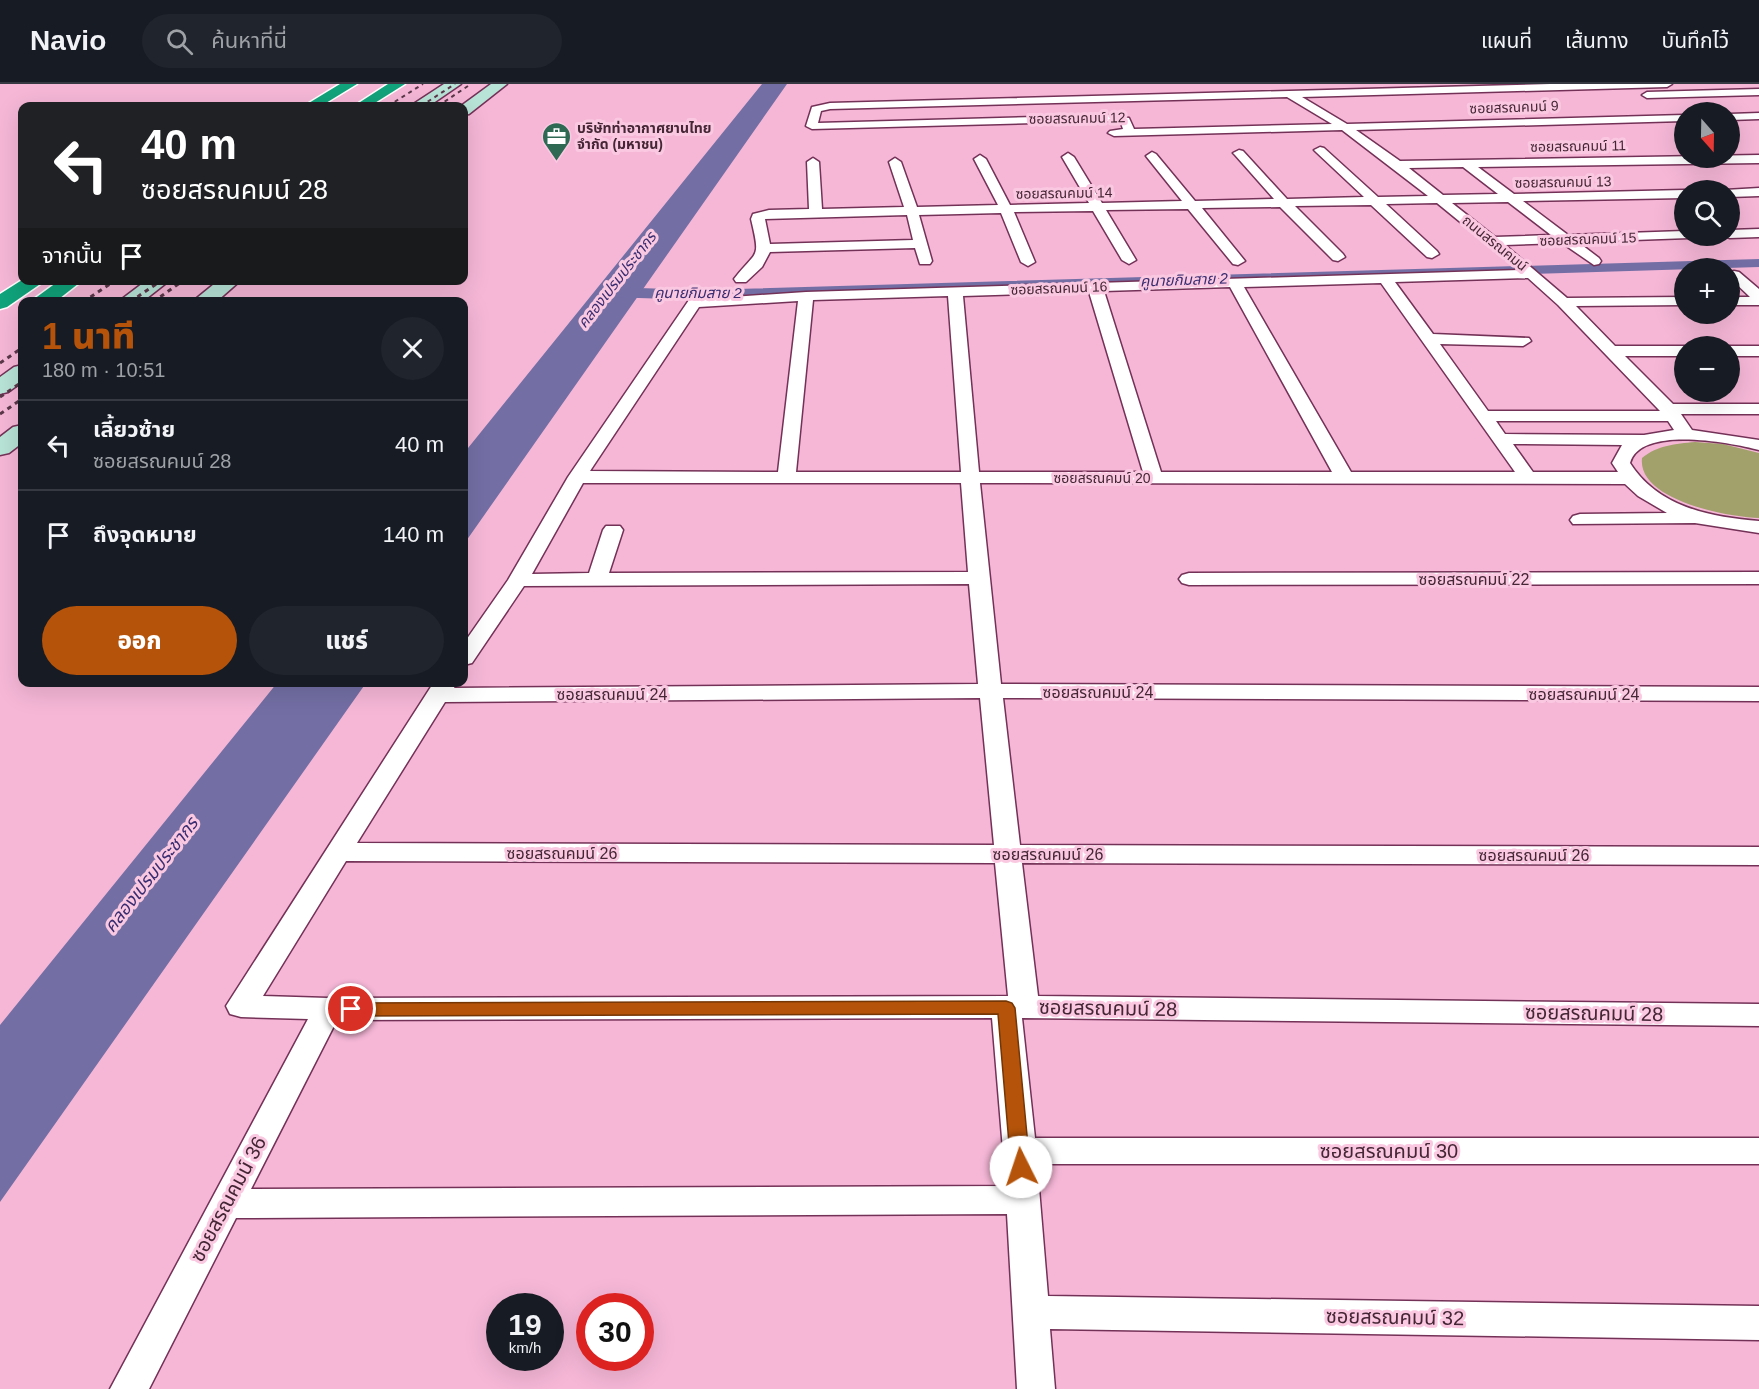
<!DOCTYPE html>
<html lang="th">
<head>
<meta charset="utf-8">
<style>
	body { margin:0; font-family:Arial,"Noto Sans Thai",sans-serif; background:#20242c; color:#f1f3f6; height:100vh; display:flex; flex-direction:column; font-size:22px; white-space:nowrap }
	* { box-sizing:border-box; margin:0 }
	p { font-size:20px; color:#9ea1a6 }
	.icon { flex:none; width:33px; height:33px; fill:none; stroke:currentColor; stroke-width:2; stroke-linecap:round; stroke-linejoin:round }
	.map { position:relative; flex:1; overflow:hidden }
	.sheet { position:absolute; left:18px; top:213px; width:450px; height:390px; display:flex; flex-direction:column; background:#171b24; border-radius:12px; box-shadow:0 6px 24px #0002 }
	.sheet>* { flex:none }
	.banner { position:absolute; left:18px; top:18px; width:450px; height:183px; border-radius:12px; box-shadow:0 6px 24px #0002; background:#202124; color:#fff; overflow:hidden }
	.needle { width:39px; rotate:160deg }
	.buttons { position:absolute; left:1674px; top:18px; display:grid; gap:12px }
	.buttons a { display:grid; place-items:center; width:66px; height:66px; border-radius:50%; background:#171b24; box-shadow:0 6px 24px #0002; font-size:30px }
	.speed { position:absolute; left:486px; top:1209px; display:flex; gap:12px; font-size:30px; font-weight:700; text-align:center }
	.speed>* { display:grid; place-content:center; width:78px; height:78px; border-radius:50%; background:#171b24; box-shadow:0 6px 24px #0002; line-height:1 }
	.speed small { font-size:15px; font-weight:400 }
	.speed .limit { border:9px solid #d22; background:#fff; color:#111 }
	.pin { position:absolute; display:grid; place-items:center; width:51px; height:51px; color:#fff; margin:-26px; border:3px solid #fff; border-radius:50%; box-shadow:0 2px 6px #0007 }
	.me { position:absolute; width:66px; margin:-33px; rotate:356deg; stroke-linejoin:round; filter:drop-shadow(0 0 4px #0008) }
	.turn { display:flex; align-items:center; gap:21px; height:126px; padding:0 24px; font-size:27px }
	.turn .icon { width:78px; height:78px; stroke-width:2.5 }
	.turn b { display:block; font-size:42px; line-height:51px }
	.then { display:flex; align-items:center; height:57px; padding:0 24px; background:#0003; gap:12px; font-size:22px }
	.round { display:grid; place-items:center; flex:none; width:63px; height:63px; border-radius:32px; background:#20242c }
	.overview { display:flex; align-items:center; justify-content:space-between; height:102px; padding:0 24px }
	h1 { font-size:36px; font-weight:800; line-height:45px; color:#b45309 }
	.button { display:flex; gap:12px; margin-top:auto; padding:12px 24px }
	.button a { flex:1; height:69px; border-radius:36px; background:#b45309; color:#fff; font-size:24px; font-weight:800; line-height:69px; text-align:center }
	.button a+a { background:#20242c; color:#f1f3f6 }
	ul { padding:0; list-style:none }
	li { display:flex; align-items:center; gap:18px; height:90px; padding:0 24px; border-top:2px solid #363941 }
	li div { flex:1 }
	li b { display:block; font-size:22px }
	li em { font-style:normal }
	header { display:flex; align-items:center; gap:36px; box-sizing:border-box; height:84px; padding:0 30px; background:#171b24; border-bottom:2px solid #363941 }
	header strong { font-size:28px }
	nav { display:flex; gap:33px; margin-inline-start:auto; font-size:21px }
	.search { width:420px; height:54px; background:#20242c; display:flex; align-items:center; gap:15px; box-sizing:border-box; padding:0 21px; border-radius:33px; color:#9ea1a6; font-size:22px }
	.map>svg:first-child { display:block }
	.green { fill:#a2a16c }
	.water { fill:#736fa5 }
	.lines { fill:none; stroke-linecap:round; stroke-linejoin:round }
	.canal { fill:#736fa5; fill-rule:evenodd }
	.street-casing { stroke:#743157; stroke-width:3 }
	.secondary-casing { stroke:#743157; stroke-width:3 }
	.highway-casing { stroke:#fff; stroke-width:3 }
	.street { fill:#fff; fill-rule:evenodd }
	.secondary { fill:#b8e3d7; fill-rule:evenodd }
	.highway { fill:#11a37b; fill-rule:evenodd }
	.rail-far1 { stroke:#5a3749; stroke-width:2; stroke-dasharray:4 4; stroke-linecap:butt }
	.rail { stroke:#5a3749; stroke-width:3; stroke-dasharray:4.5 4.5; stroke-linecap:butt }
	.route { fill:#b45309; stroke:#753606; stroke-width:1.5 }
	.labels { text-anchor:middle; stroke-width:6; stroke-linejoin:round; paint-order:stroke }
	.far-street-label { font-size:14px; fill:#452636; stroke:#fac9e1 }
	.far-poi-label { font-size:14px; font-weight:bold; fill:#452636; stroke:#fac9e1; text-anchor:start }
	.far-water-label { font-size:15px; font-style:italic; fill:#392d71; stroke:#fac9e1 }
	.street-label { font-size:16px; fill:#452636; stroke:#fac9e1 }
	.water-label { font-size:18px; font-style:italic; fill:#392d71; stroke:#fac9e1 }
	.near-street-label { font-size:20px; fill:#452636; stroke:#fac9e1 }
</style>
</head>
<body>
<header>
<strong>Navio</strong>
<div class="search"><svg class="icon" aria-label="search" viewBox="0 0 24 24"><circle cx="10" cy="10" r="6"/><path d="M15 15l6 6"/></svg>ค้นหาที่นี่</div>
<nav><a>แผนที่</a><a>เส้นทาง</a><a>บันทึกไว้</a></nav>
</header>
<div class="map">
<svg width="1759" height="1305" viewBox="0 0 1759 1305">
	<rect width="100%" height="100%" fill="#f6b7d7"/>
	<path class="green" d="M1695 358 1723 360 1759 369V434C1727 433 1637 416 1642 374 1658 361 1675 360 1695 358Z"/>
	<path class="water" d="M762 0H787L464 460V369Z
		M277 599H366L0 1118V941Z"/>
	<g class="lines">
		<path class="canal" d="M1759 175V183L700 216 608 213 600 208 608 203 700 206Z"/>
		<defs>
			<path id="street" d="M1550 0H1672L1667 3 1302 13 1347 40 1684 31V37L1356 46 1400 77 1759 71V79L1478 83 1514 110 1684 106H1685L1684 114 1523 117 1568 151 1684 147V152H1690L1689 154 1578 158 1599 174 1601 177 1599 180 1594 181 1562 159 1505 161 1567 214 1684 213V221L1576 222 1615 262H1685L1684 272H1625L1673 320H1759V330H1681L1692 346 1759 356V366C1731 359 1641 341 1630 379 1658 423 1710 433 1759 437V449L1695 439 1573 440 1570 436 1573 432 1580 430 1667 429 1638 412 1625 400 980 399 1001 600 1759 603V617L1003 614 1020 761 1759 763V781L1022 779 1038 912 1759 920V942L1022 934 1035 1054H1759V1080H1037L1048 1212 1759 1222V1256L1050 1245 1055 1305H1017L1007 1130 236 1134 149 1305H110L308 935 241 933 230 930 226 922 434 598H457L454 604 978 600 969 500 524 502 472 579 464 581V559L508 496 568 393 689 216 806 208 1519 186 1437 119 1386 120 1437 167 1439 170 1432 174 1427 173 1371 121 1295 122 1343 170 1345 173 1338 177 1333 176 1280 123 1202 124 1245 177 1238 181 1233 180 1188 125 1106 126 1136 176 1129 180 1122 176 1093 127 1014 128 1035 178 1028 182 1021 178 1001 129 919 131 932 177 930 180H920L915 164 770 168 762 183 746 198H736L734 195C757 165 761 177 751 135L753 130 769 126 809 125 807 78 813 74 819 78 822 125 904 123 889 78 895 74 901 78 917 123 998 121 974 75 980 71 986 75 1010 121 1089 119 1062 73 1068 69 1074 73 1102 119 1182 117 1146 72 1152 68 1156 70 1195 117 1274 115 1235 71 1233 69 1239 66 1243 67 1287 115 1364 113 1316 68 1314 66 1320 63 1324 64 1378 113 1428 112 1342 46 1114 52 1108 49 1110 47 1123 45 1121 39 1109 37 812 45 806 42 812 23 830 19ZM1287 13 1332 40 1134 45 1129 34 1109 31 818 39 821 27 830 25ZM1463 83 1498 110 1443 111 1409 84ZM1508 118 1551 151 1495 153 1452 119ZM907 131 913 156 770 160 765 135ZM1528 194 1558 221 1660 327H1488L1440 260 1523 262 1531 257 1529 254 1433 250 1395 198ZM1381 199 1515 388H1351L1244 203ZM1230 203 1332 388H1161L1104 207ZM1089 208 1143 388H979L963 212ZM948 212 961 388H796L813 216ZM798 217 778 388 590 387 699 223ZM1496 337H1668L1674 346 1644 351 1505 350ZM1513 360 1622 361 1612 379 1618 388H1533ZM583 399H961L968 488 609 489 623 446 620 442H606L603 446 589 489 532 490ZM980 614 994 761 357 759 445 618ZM346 777 995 779 1008 912 328 914 263 912ZM992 934 1006 1102 251 1105 337 936Z
				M1759 5V11L1647 14 1642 11 1647 8Z
				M1759 29V35L1730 36V30Z
				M1759 104V112L1730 113V106H1725Z
				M1759 145V153L1730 154 1724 152H1730V146Z
				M1734 187 1739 188 1759 205V221H1730V213H1750L1730 194V188Z
				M1729 262H1759V272H1730Z
				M1759 488V500L1189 501 1182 499 1179 495 1182 491 1189 489Z"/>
			<path id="secondary" d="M444 0H461L429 22H413L415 19Z
				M491 0H507L469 30 464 31V22H461Z
				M147 196H170L142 218H118Z
				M219 196H241L216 218H192Z
				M22 281V298L8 308 0 310V293L14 283Z
				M22 341V359L9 369 0 371V353L13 343Z"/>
			<path id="highway" d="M340 0H357L321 22H304Z
				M388 0H405L370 22H354Z
				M22 196H46L7 223 0 225V210Z
				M60 196H83L55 218H30Z"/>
		</defs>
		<use href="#street" class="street-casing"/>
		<use href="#secondary" class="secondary-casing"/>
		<use href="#highway" class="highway-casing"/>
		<use href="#street" class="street"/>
		<use href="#secondary" class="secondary"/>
		<use href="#highway" class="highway"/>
		<path class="rail-far1" d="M388 22 423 0
			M421 22 455 0
			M438 22 471 0"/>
		<path class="rail" d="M83 218 116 196
			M130 218 162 196
			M153 218 184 196
			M0 279 22 264
			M0 313 22 298
			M0 330 22 315"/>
	</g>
	<path class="route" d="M1006 917 1012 919 1015 924 1030 1083 1027 1089 1021 1091 1014 1089 1011 1083 998 930 351 932 345 930 343 925 345 921 351 919Z"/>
	<defs>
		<symbol id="office-pin" viewBox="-11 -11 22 30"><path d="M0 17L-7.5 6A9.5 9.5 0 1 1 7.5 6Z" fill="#2d6953" stroke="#fac9e1"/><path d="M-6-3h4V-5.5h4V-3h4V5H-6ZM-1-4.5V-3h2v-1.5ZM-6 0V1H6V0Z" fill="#fff"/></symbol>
	</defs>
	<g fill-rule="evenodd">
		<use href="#office-pin" x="540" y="36" width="33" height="45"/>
	</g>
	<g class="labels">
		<g class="far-street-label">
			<text transform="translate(1514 23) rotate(-2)" y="5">ซอยสรณคมน์ 9</text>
			<text transform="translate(1077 34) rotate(-1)" y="5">ซอยสรณคมน์ 12</text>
			<text transform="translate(1578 62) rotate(-1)" y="5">ซอยสรณคมน์ 11</text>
			<text transform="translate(1563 98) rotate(-1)" y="5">ซอยสรณคมน์ 13</text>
			<text transform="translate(1064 109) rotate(-1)" y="5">ซอยสรณคมน์ 14</text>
			<text transform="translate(1588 155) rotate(-2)" y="5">ซอยสรณคมน์ 15</text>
			<text transform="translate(1495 159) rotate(39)" y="5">ถนนสรณคมน์</text>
			<text transform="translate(1059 204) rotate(-2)" y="5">ซอยสรณคมน์ 16</text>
			<text x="1102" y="399">ซอยสรณคมน์ 20</text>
		</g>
		<g class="far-poi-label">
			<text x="577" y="49">บริษัทท่าอากาศยานไทย<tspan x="577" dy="16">จำกัด (มหาชน)</tspan></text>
		</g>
		<g class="far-water-label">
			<text transform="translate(617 196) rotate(-52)" y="5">คลองเปรมประชากร</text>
			<text transform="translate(1184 196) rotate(-2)" y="5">คูนายกิมสาย 2</text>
			<text x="698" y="214">คูนายกิมสาย 2</text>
		</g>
		<g class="street-label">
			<text x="1474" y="501">ซอยสรณคมน์ 22</text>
			<text x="1098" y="614">ซอยสรณคมน์ 24</text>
			<text x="612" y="616">ซอยสรณคมน์ 24</text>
			<text x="1584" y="616">ซอยสรณคมน์ 24</text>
			<text x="562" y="775">ซอยสรณคมน์ 26</text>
			<text x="1048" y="776">ซอยสรณคมน์ 26</text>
			<text x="1534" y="777">ซอยสรณคมน์ 26</text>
		</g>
		<g class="water-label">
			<text transform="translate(151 791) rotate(-52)" y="6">คลองเปรมประชากร</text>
		</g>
		<g class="near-street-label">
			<text transform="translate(1108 924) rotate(1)" y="7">ซอยสรณคมน์ 28</text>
			<text transform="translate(1594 929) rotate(1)" y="7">ซอยสรณคมน์ 28</text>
			<text x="1389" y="1074">ซอยสรณคมน์ 30</text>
			<text transform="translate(228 1115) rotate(-62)" y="7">ซอยสรณคมน์ 36</text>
			<text transform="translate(1395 1233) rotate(1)" y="7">ซอยสรณคมน์ 32</text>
		</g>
	</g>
</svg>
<div class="buttons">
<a><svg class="needle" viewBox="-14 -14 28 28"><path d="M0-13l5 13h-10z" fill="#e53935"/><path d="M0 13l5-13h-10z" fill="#9ea1a6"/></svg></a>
<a><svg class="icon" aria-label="search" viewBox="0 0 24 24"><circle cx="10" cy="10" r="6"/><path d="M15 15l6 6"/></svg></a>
<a>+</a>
<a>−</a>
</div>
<div class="speed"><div>19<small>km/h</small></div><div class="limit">30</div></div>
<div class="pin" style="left:351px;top:925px;background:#d93025"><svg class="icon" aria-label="arrive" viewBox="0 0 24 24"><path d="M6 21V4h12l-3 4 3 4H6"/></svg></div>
<svg class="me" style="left:1021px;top:1083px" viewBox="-20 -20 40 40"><circle r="19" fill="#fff"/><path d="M0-13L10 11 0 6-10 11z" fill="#b45309"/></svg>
<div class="banner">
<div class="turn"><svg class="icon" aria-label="left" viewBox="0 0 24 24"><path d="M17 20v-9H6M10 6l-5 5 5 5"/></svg><div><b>40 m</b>ซอยสรณคมน์ 28</div></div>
<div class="then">จากนั้น<svg class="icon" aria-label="arrive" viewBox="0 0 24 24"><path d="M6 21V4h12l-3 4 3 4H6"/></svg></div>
</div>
<section class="sheet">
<div class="overview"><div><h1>1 นาที</h1><p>180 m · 10:51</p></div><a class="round"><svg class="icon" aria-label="close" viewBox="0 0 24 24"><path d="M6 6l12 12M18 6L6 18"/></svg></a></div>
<ul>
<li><svg class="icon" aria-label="left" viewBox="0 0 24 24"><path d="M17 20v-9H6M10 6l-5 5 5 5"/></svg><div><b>เลี้ยวซ้าย</b><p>ซอยสรณคมน์ 28</p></div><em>40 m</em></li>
<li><svg class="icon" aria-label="arrive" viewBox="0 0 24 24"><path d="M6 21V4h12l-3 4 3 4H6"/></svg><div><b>ถึงจุดหมาย</b></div><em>140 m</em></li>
</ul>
<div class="button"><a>ออก</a><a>แชร์</a></div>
</section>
</div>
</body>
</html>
